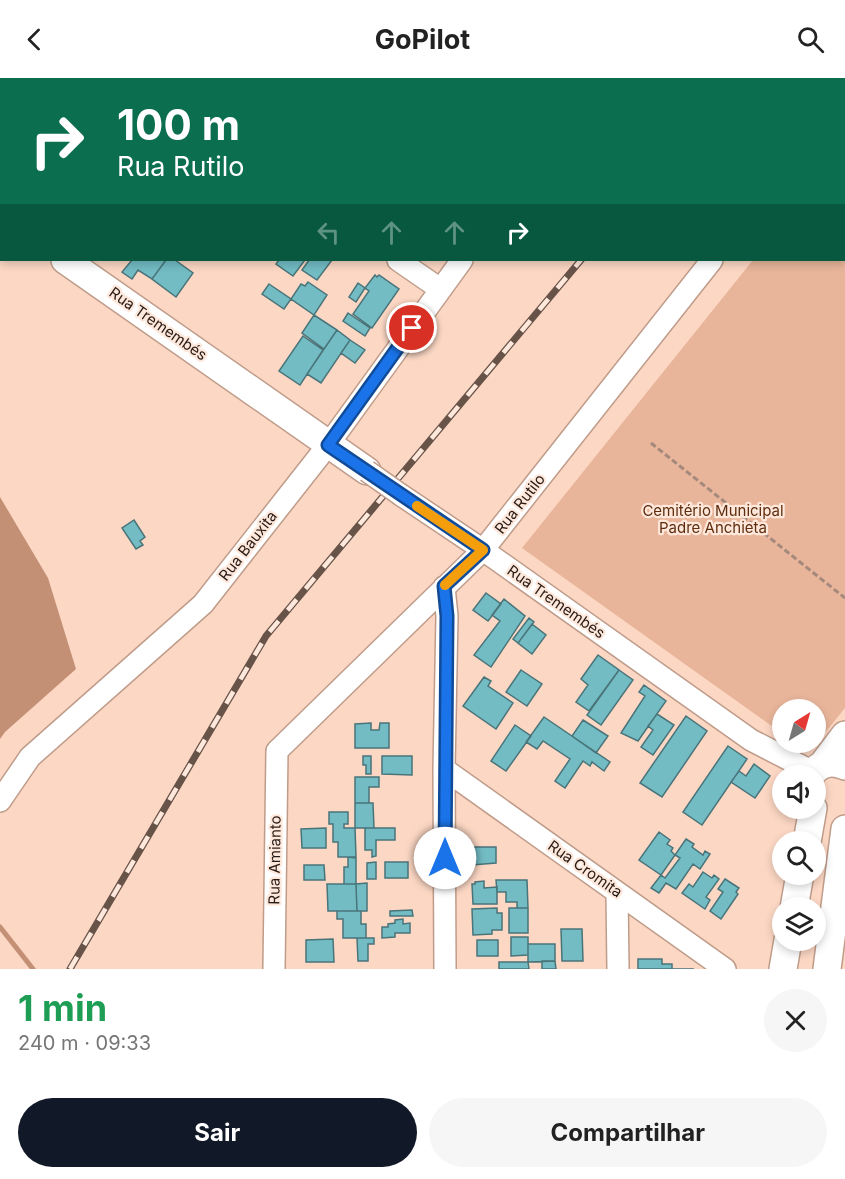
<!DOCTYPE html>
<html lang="pt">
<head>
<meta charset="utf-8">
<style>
	body { margin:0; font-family:Inter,sans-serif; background:#f6f6f6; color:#222; height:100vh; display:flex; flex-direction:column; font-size:22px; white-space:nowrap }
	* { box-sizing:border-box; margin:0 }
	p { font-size:20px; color:#767676 }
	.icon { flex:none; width:33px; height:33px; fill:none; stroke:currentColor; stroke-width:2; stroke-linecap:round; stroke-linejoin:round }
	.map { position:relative; height:891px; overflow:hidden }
	.details { display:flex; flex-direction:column; background:#fff; flex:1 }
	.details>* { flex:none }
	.guide { position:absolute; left:0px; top:0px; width:846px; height:183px; box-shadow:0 3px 9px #0003; background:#0b6e4f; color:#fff; overflow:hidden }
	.needle { width:39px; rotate:37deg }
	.controls { position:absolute; left:772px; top:621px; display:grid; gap:12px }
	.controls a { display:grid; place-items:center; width:54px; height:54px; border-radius:50%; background:#fff; box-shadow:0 3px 9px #0003; font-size:30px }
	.pin { position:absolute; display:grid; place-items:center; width:51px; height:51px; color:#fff; margin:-26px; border:3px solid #fff; border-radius:50%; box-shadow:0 2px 6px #0007 }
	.me { position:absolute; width:66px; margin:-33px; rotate:0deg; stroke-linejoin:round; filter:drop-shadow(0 0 4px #0008) }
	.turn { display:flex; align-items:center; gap:21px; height:126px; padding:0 18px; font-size:27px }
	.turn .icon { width:78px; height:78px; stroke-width:2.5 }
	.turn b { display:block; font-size:42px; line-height:51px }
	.lanes { display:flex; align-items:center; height:57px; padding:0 18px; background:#0003; justify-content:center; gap:30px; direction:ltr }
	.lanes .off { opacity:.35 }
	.round { display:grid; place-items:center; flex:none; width:63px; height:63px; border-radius:32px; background:#f6f6f6 }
	.headline { display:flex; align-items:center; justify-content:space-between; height:102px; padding:0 18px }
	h1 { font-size:36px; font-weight:700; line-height:45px; color:#1e9e55 }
	.button { display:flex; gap:12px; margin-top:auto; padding:12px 18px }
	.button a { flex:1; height:69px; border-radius:36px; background:#111827; color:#fff; font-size:24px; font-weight:700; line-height:69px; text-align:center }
	.button a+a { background:#f6f6f6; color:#222 }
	header { display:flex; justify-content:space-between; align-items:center; height:78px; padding:0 18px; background:#fff; font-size:27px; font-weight:700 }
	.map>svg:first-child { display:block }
	.green { fill:#e8b59a }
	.water { fill:#c49075 }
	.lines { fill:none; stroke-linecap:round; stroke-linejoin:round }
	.stream { stroke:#c49075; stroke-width:5 }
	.building { fill:#73bcc4; stroke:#497479; stroke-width:1.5 }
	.minor-casing { stroke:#bf9c8a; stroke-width:24 }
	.tertiary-casing { stroke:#bf9c8a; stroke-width:30 }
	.path { stroke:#a4897c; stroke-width:3; stroke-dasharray:6 3; stroke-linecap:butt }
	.minor { stroke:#fff; stroke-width:21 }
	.tertiary { stroke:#fff; stroke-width:27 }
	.rail-casing { stroke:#685349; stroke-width:7 }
	.rail { stroke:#fee8dc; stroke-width:4.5; stroke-dasharray:14; stroke-linecap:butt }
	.minor-bridge-casing { stroke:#bf9c8a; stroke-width:24; stroke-linecap:butt }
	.minor-bridge { stroke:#fff; stroke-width:21 }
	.route-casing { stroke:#114b97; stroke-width:15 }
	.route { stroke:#1a73e8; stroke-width:10 }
	.slow { stroke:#f59e0b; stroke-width:10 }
	.labels { text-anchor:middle; stroke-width:4.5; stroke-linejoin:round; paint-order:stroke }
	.street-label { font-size:15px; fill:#271a14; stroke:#fee8dc }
	.park-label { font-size:15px; fill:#5e2d0e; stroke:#fee8dc }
</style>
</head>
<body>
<header><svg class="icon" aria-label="back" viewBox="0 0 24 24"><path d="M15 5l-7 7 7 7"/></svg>GoPilot<svg class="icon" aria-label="search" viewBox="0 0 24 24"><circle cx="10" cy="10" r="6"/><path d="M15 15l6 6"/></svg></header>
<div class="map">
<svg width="845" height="891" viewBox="0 0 845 891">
	<rect width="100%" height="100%" fill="#fcd7c4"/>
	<path class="green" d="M845 66V630L820 661 816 662V632H783V656L522 470 753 182H844Z"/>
	<path class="water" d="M0 419 48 500 76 591 5 654 0 661Z"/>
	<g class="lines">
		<path class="stream" d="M0 849 33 891"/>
	</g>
	<path class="building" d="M132 182H166L152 201 138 192 132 201 122 194Z
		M166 182H175L193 195 176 219 152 201Z
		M279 182H305L293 198 276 186Z
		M309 182H332L317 202 302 192Z
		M375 197 377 199 379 197 399 211 372 250 353 236 369 213 365 210Z
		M308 204 327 217 314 237 291 221 301 206 305 208Z
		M358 205 365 210 356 224 349 219Z
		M269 206 291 221 284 231 262 216Z
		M348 235 370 250 365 258 343 243Z
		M314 237 337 252 324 271 302 255Z
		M337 252 350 262 321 305 307 296Z
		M303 258 323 272 300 307 279 293Z
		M350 262 365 272 355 285 341 275Z
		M134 442 145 459 140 463 143 467 136 471 122 450Z
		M486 515 501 526 488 543 473 532Z
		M504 521 525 538 491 589 474 577 500 543 492 537Z
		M529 540 534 544 518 565 513 561Z
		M532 546 546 557 532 576 518 565Z
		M598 577 619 592 589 633 576 624 588 607 581 601Z
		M521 592 542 606 527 628 506 614Z
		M619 592 633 602 601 647 587 637Z
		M484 599 491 603 488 608 513 625 496 651 463 628Z
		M644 607 666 623 638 663 621 655 645 618 639 614Z
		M657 636 674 647 653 677 641 669 653 652 648 648Z
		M686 638 707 653 662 719 640 705Z
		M544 639 610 684 604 693 592 684 590 688 583 683 565 710 555 703 570 681 543 663 537 671 526 664Z
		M583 642 608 658 596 675 572 658Z
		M371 645V652H379L380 645H389V670H355V646Z
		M515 647 531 658 506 693 491 683Z
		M728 668 747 681 702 747 683 734Z
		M363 678H371V696H366V687H363Z
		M382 678H412V697L382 696Z
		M754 686 770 698 755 720 731 704 739 693 746 698Z
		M355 699H379V709H369V725H355Z
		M355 725H373L374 750H355Z
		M329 734H348V746H344V750H355L356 779H338V764H333V746H329Z
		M326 750V770H302L301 751Z
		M365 750H395V762H376V778L372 779V772H365Z
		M659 754 670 762 667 766 673 770 671 773 675 777 661 797 639 782Z
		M686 761 694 766 692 769 703 777 705 773 710 776 700 791 693 786 676 811 666 805 659 815 651 810 661 797 665 800 680 780 675 777Z
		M471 769H496V785L472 787Z
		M348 779 356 780V806H344V789H348Z
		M376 784V801H367V785Z
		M385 784H408V800H385Z
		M304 787H324L325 802H304Z
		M703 794 712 800 714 797 719 801 706 819 710 822 705 831 682 815 689 806 693 809Z
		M725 801 739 810 736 814 738 816 721 841 710 833 723 814 718 811Z
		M496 802H527L528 830H517V824H506V814H497Z
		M484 803V810L497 809V826H473L472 806H475V804Z
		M367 805V833H357L356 806Z
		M327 806H356L357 833H328Z
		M497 830V835H502V852H492V856L473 857 472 831Z
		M509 830H528V855H509Z
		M412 832 413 838H390V833Z
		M337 833H361V846H366V860H343V841H337Z
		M403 841V846L410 845V855H395V859L382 860V849H388V846L395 845V842Z
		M561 851H582L583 883H562Z
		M511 859H528V877L511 878Z
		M357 860H374V866H368V883H358Z
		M333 861 334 884H306V862Z
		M477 862H498V878H477Z
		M528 866H555V883L528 884Z
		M638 881H662V886H672V891H694H638Z
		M542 883H555L556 891H542Z
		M499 884H528L529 891H499Z"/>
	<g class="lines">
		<defs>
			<path id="minor" d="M140 0 142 2
				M469 0 471 2
				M596 2 597 0
				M0 11 2 9
				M844 13H845
				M398 182 440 211
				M401 417 483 472 751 662 813 694
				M444 509 447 538 444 691 445 891
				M444 691 725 891
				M0 723 30 679 203 526 328 367 462 182
				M617 814 618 891
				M274 891 277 673 483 472 712 182"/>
			<path id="tertiary" d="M0 136 2 137
				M65 182 367 393
				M823 686 845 657
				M810 698C819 685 831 682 845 688
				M807 764 813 730
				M794 830 800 796
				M783 891 788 862
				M827 891 845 751"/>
		</defs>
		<use href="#minor" class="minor-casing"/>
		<use href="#tertiary" class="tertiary-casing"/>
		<path class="path" d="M651 365 845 520"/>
		<use href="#minor" class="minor"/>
		<use href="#tertiary" class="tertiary"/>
		<defs>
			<path id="rail" d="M732 2 734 0
				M70 891 266 558 581 182"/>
		</defs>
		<use href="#rail" class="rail-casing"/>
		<use href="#rail" class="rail"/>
		<defs>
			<path id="minor-bridge" d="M367 393 401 417"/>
		</defs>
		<use href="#minor-bridge" class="minor-bridge-casing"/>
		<use href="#minor-bridge" class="minor-bridge"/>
	</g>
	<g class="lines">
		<defs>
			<path id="route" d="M412 250 328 367 483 472 444 508 447 538 445 780"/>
		</defs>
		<use href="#route" class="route-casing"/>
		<use href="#route" class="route"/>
		<path class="slow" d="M417 428 483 472 445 507"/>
	</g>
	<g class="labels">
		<g class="street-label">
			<text transform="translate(158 246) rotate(35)" y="5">Rua Tremembés</text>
			<text transform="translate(520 426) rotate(-52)" y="5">Rua Rutilo</text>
			<text transform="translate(248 468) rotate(-52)" y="5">Rua Bauxita</text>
			<text transform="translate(556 524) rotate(35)" y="5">Rua Tremembés</text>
			<text transform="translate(275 782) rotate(-89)" y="5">Rua Amianto</text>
			<text transform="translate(585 791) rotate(35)" y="5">Rua Cromita</text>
		</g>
		<g class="park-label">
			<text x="713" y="438">Cemitério Municipal<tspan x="713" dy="17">Padre Anchieta</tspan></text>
		</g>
	</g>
</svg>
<div class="controls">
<a><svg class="needle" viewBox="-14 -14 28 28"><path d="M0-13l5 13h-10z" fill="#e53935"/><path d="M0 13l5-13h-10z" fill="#767676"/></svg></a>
<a><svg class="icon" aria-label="sound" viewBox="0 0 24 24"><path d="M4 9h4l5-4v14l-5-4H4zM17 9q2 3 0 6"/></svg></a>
<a><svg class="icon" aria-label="search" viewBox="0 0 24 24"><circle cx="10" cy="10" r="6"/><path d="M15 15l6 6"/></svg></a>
<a><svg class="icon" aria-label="layers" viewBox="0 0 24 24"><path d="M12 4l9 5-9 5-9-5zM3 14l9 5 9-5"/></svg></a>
</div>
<div class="pin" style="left:412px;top:250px;background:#d93025"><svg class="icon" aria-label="arrive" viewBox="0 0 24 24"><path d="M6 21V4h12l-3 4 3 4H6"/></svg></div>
<svg class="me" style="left:445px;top:780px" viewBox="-20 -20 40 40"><circle r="19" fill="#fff"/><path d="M0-13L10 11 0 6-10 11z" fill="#1a73e8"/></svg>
<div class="guide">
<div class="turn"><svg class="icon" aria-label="right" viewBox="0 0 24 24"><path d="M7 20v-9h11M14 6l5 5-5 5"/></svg><div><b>100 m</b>Rua Rutilo</div></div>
<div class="lanes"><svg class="icon off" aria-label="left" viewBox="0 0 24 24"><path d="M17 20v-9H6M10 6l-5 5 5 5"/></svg><svg class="icon off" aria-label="ahead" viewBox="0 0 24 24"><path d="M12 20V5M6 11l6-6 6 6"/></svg><svg class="icon off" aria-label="ahead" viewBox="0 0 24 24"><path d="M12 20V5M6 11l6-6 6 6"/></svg><svg class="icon" aria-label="right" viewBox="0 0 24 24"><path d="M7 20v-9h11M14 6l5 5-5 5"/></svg></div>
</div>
</div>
<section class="details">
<div class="headline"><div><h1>1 min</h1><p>240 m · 09:33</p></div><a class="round"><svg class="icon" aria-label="close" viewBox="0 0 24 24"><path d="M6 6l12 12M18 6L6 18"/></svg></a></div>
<div class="button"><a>Sair</a><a>Compartilhar</a></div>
</section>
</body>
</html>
